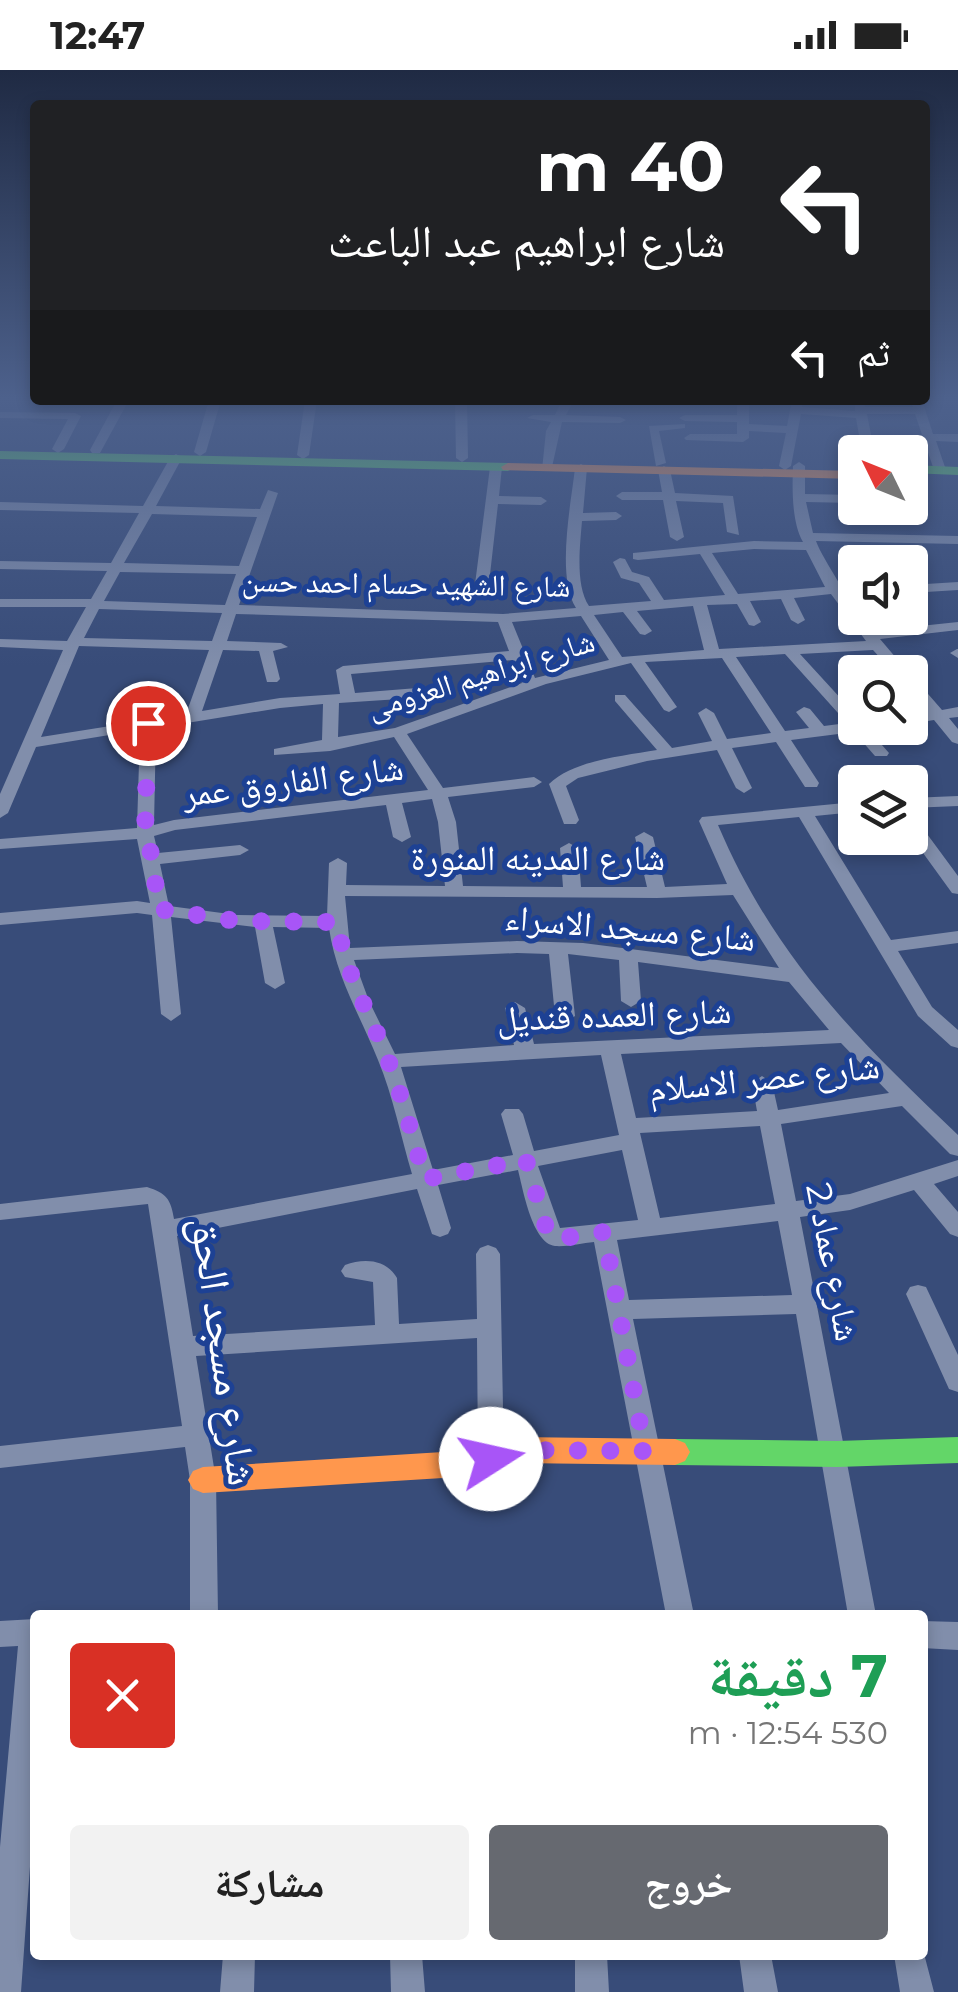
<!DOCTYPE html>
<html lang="ar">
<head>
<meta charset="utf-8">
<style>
	body { margin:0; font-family:Montserrat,"Noto Naskh Arabic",sans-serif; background:#f2f2f2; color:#222; direction:rtl; height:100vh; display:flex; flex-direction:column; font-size:38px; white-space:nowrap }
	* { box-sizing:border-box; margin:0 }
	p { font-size:32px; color:#767676 }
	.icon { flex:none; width:55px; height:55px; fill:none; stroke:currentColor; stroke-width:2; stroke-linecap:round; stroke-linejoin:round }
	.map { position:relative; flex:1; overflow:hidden; direction:ltr }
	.details { position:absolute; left:30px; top:1540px; width:898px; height:350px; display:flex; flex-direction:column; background:#fff; border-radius:10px; box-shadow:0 5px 15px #0003; direction:rtl }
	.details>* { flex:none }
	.top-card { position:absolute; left:30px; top:30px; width:900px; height:305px; border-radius:10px; box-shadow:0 5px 15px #0003; direction:rtl; background:#202124; color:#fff; overflow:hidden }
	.needle { width:65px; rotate:313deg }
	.buttons { position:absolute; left:838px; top:365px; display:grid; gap:20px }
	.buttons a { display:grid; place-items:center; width:90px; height:90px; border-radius:10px; background:#fff; box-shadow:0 5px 15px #0003; font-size:50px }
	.pin { position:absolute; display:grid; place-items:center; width:85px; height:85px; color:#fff; margin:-42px; border:5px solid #fff; border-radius:50%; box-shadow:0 2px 10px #0007 }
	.me { position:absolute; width:110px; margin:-55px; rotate:80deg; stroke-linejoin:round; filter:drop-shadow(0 0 8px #0008) }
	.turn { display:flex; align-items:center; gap:35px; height:210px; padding:0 40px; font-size:45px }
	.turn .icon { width:130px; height:130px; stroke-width:2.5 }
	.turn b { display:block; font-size:70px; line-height:85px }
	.then { display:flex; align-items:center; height:95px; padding:0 40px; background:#0003; gap:20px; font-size:38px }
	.round { display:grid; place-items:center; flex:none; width:105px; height:105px; border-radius:10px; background:#f2f2f2 }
	.head { display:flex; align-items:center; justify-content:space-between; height:170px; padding:0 40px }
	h1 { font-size:60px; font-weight:700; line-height:75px; color:#1e9e55 }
	.cta { display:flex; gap:20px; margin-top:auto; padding:20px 40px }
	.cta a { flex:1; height:115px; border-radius:10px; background:#666970; color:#fff; font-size:40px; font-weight:700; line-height:115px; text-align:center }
	.cta a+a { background:#f2f2f2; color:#222 }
	.status { display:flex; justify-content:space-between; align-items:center; height:70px; padding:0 50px; background:#fff; direction:ltr }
	.status svg { height:28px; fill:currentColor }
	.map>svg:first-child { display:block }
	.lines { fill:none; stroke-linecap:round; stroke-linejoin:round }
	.street { fill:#818eab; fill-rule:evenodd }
	.fast { fill:#63d668; fill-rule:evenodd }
	.slow { fill:#ff974d; fill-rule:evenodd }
	.route { stroke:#a855f7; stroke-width:18; stroke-dasharray:0 32.4 }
	.labels { text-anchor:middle; stroke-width:10; stroke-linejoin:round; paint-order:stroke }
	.far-street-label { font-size:30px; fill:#fff; stroke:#1d4194 }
	.street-label { font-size:35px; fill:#fff; stroke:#1d4194 }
	.near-street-label { font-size:42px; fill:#fff; stroke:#1d4194 }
</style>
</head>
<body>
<div class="status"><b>12:47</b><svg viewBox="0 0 49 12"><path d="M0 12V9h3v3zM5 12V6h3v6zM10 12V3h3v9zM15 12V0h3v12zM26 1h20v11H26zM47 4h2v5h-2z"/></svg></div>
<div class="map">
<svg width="958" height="1922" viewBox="0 0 958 1922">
	<rect width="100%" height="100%" fill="#384c79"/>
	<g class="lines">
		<path class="street" d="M117 330H129L100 383H92L90 380Z
			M209 330H221L206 382 200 386 194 382Z
			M305 330H317L309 385 303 389 297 385Z
			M455 330H467L468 388 462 392 456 388Z
			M562 330H574L566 345 620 347 626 350 620 353 562 352 552 397 542 400 546 361 551 352 527 348 533 345H555Z
			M667 330H682L676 333Z
			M737 330H749V354L787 356 792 330H804L802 337 855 341V330H863L865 337H913L910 330H922L933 364H958V372L936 371 946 400 940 404 934 400 915 344H867L872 370 881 382H869L860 371 856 348 801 344 791 396 785 400 779 396 786 363 749 361V368L743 372 686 370 684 368 690 364H737V352L685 351 679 348 685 345H737Z
			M0 342 75 343 81 346 64 379 58 383 52 379 68 349 0 348Z
			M685 354V358L659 361 666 393 656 396 649 356Z
			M176 384 182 388 156 436 260 439 268 420 278 423 239 535 503 544 576 538C556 507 571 434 575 398L581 394 587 398 583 443 616 442 622 446 616 450 582 451C580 476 575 515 589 536L651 531 639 513 621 508 613 492 620 488 625 489 632 502 649 507 664 530 725 525 700 484 638 490 633 489V483L754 471 803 472C792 453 792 421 793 396L799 392 805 396V424L855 425V433L806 432 813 463 958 466V474L816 471C823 491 855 533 855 548H862L873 561 958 552V560L880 569 908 602H893L873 580 800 584 855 644V658H867L889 683 887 686H875L854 662 791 670 819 713 817 717H805L776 672 732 678 752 718 744 723 736 718 717 680 647 691 578 708 566 716 579 750 576 754H564L549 714C574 690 623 686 657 680L615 631V625H625L672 678 712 671 698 643 706 638 714 643 727 669 771 663 722 588 645 592 677 637 669 642 664 640 631 593 546 614 407 664 443 718 534 707 542 712 534 717 448 727 456 752 463 816 563 817 560 778 569 773 578 778 581 817H647L635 767 644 762 653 767 665 817 727 814 699 751 702 747 855 732V742L815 746 891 870 958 861V873L898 881 932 937 958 960V978L951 976 918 946 799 747 718 755C775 888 854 966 958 1065V1086L950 1084 902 1036 781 1054 796 1131 850 1124 958 1090V1106L934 1114 958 1142V1167L950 1164 914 1120 850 1140 800 1147 876 1545H848L796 1244 633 1249 694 1545H666L594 1172C582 1173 567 1177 555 1176 532 1173 523 1119 518 1100L438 1115 451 1158 448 1164 440 1167 432 1164 417 1119 177 1166 193 1266 375 1255 373 1212 345 1207 341 1201 345 1195C364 1188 386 1189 397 1208L399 1254 477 1249 476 1184 480 1178 488 1175 496 1178 500 1184 504 1389 500 1397 491 1400 482 1397 478 1389 477 1268 196 1286 216 1410 218 1545H190V1410L185 1377 0 1398V1376L182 1356 148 1134 0 1150V1134L147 1117C166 1123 171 1129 174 1149L412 1104C401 1067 393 1026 378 990 360 945 336 907 329 858L273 857 285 913 275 919 265 913 255 857 171 847 181 944 171 951 161 944 152 845 137 843 0 855V843L137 831 150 833 137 769 0 779V769L137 758 140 660 36 677 8 743 0 748V724L63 580 0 577V569L67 571 86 537H0V529H91L107 501 0 499V491L111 493 139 443 0 440V432L143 436 170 388ZM152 444 257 447 239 496 124 493ZM754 479 806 480 825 517 738 524 712 483ZM120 502 236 504 225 535 104 531ZM831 524 866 571 719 579 707 535 737 534 749 555 754 556 761 552 750 531 781 529 791 550 798 554 805 550 794 528ZM693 536 704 580 622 587 594 545 623 542 640 564 645 565 652 561 637 541ZM99 539 222 543 212 571 84 568ZM236 544 498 552 509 581 343 596 336 600 340 624 280 628 202 641 223 580 259 581 267 612H277L280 609 273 581 288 577 281 573 227 571ZM581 546 609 590 535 608 512 552ZM79 576 209 580 186 644 41 667ZM785 584 847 653 824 656 810 639 804 637 796 642 809 658 785 661 736 587ZM513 590 522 613 395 658 338 667 339 633 430 627 438 622 430 617 355 623 351 604ZM323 634 322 670 274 679V685L330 681 394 667 428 720 174 750 154 755 156 658 280 638ZM432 729 438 752 445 816 346 815 347 793 338 788 329 793 327 846 237 845 169 836 160 794 240 785 249 780 240 775 158 783 154 766 175 760 386 735 393 767 402 772 411 767 402 733ZM733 825 779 898 583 873 517 871 350 878 345 826 657 828ZM517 883 549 884 555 946 565 953 575 946 568 884 619 890 621 931 631 937 641 931 638 892 789 912 829 960 534 974 525 938 515 932 505 938 514 975 395 984 369 931 354 890ZM841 973 889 1023 778 1040 772 1013 762 1006 752 1013 757 1041 636 1048 621 984ZM601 985 619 1065 534 1081 523 1044 519 1039H505L501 1044 513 1085 433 1100 401 997ZM760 1056 775 1134 660 1148 640 1063ZM622 1080 638 1150 560 1158 538 1096ZM778 1151 792 1225 629 1230 617 1170Z
			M496 393 502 397 499 426 541 427 547 431 541 435 498 434 488 522 481 526 474 522 490 397Z
			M664 396 670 400 675 423 733 426 739 465 727 462 723 433 676 431 684 467 677 471 670 467 663 430H622L616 426 622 422H662L658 400Z
			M958 512V520L910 523V515Z
			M957 579H958V588L950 583Z
			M910 607 915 609 942 640 958 637V647L949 648 958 659V674L952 672 934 650 910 654V644L927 642 910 622Z
			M879 706 888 712H872L873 707Z
			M958 726V736L910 738V728Z
			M910 748 916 749 958 806V824L952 823 910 765Z
			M918 1215 926 1217 958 1285V1322L949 1319 906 1224 910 1217Z
			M35 1549V1727L21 1922H0V1777L18 1576 0 1577V1551Z
			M922 1551 958 1552V1580L922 1578Z
			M922 1876 934 1922H900L894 1885H922Z
			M223 1885H255L254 1922H220Z
			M390 1885H422L425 1922H391Z
			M575 1885H607L609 1922H575Z
			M739 1885H771L778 1922H744Z"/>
		<path class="fast" d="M0 381 508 393 515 397 508 401 0 389Z
			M910 395 958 397V405L910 403Z
			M958 1367V1393L837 1397 675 1395 665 1391 660 1382 665 1373 675 1369 837 1371Z"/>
		<path class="slow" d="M508 393 855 401V409L503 400 501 397Z
			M517 1367 675 1369 685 1373 690 1382 685 1391 675 1395 517 1393 475 1406 203 1423 193 1419 188 1410 193 1401 203 1397 475 1380Z"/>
	</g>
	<linearGradient id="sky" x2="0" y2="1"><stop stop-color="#1f2a43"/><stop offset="0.55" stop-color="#4d618c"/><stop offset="1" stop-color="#4d618c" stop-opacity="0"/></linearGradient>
	<rect width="958" height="596" fill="url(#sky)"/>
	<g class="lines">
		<path class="route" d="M148 653 145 763 153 790 158 839 237 851 337 852C345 904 370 943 388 990 403 1028 413 1069 425 1109L526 1090 548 1164 563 1168 604 1162 645 1381 517 1380 491 1389"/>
	</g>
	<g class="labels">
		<g class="far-street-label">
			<text transform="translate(406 514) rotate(1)" y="10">شارع الشهيد حسام احمد حسن</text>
			<text transform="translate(481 605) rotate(-17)" y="10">شارع ابراهيم العزومى</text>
		</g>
		<g class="street-label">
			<text transform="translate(293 711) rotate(-7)" y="12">شارع الفاروق عمر</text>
			<text x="538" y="800">شارع المدينه المنورة</text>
			<text transform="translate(630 858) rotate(5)" y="12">شارع مسجد الاسراء</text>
			<text transform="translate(614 945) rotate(-2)" y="12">شارع العمده قنديل</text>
			<text transform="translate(764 1008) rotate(-6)" y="12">شارع عصر الاسلام</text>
			<text transform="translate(833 1192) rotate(79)" y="12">شارع عماد 2</text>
		</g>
		<g class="near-street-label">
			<text transform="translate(225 1281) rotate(82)" y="15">شارع مسجد الحق</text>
		</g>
	</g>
</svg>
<div class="buttons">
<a><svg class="needle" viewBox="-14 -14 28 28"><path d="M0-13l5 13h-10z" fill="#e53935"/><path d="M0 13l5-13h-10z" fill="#767676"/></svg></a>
<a><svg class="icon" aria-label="sound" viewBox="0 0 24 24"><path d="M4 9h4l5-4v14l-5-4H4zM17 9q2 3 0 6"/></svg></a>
<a><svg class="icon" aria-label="search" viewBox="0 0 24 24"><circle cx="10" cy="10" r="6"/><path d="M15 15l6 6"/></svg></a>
<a><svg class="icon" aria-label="layers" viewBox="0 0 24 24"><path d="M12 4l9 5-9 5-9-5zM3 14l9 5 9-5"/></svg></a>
</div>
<div class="pin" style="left:148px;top:653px;background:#d93025"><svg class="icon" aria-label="arrive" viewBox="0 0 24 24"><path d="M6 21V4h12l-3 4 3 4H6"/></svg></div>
<svg class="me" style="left:491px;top:1389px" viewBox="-20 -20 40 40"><circle r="19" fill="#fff"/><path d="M0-13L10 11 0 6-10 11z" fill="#a855f7"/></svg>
<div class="top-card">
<div class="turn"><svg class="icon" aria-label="left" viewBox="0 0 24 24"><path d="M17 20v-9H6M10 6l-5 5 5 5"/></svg><div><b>40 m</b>شارع ابراهيم عبد الباعث</div></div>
<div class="then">ثم<svg class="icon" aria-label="left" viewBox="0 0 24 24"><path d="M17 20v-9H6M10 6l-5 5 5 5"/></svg></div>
</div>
<section class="details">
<div class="head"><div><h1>7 دقيقة</h1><p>530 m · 12:54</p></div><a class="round" style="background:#d93025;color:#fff"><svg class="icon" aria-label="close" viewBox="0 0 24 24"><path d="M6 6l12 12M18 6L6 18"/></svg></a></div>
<div class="cta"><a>خروج</a><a>مشاركة</a></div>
</section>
</div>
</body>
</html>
